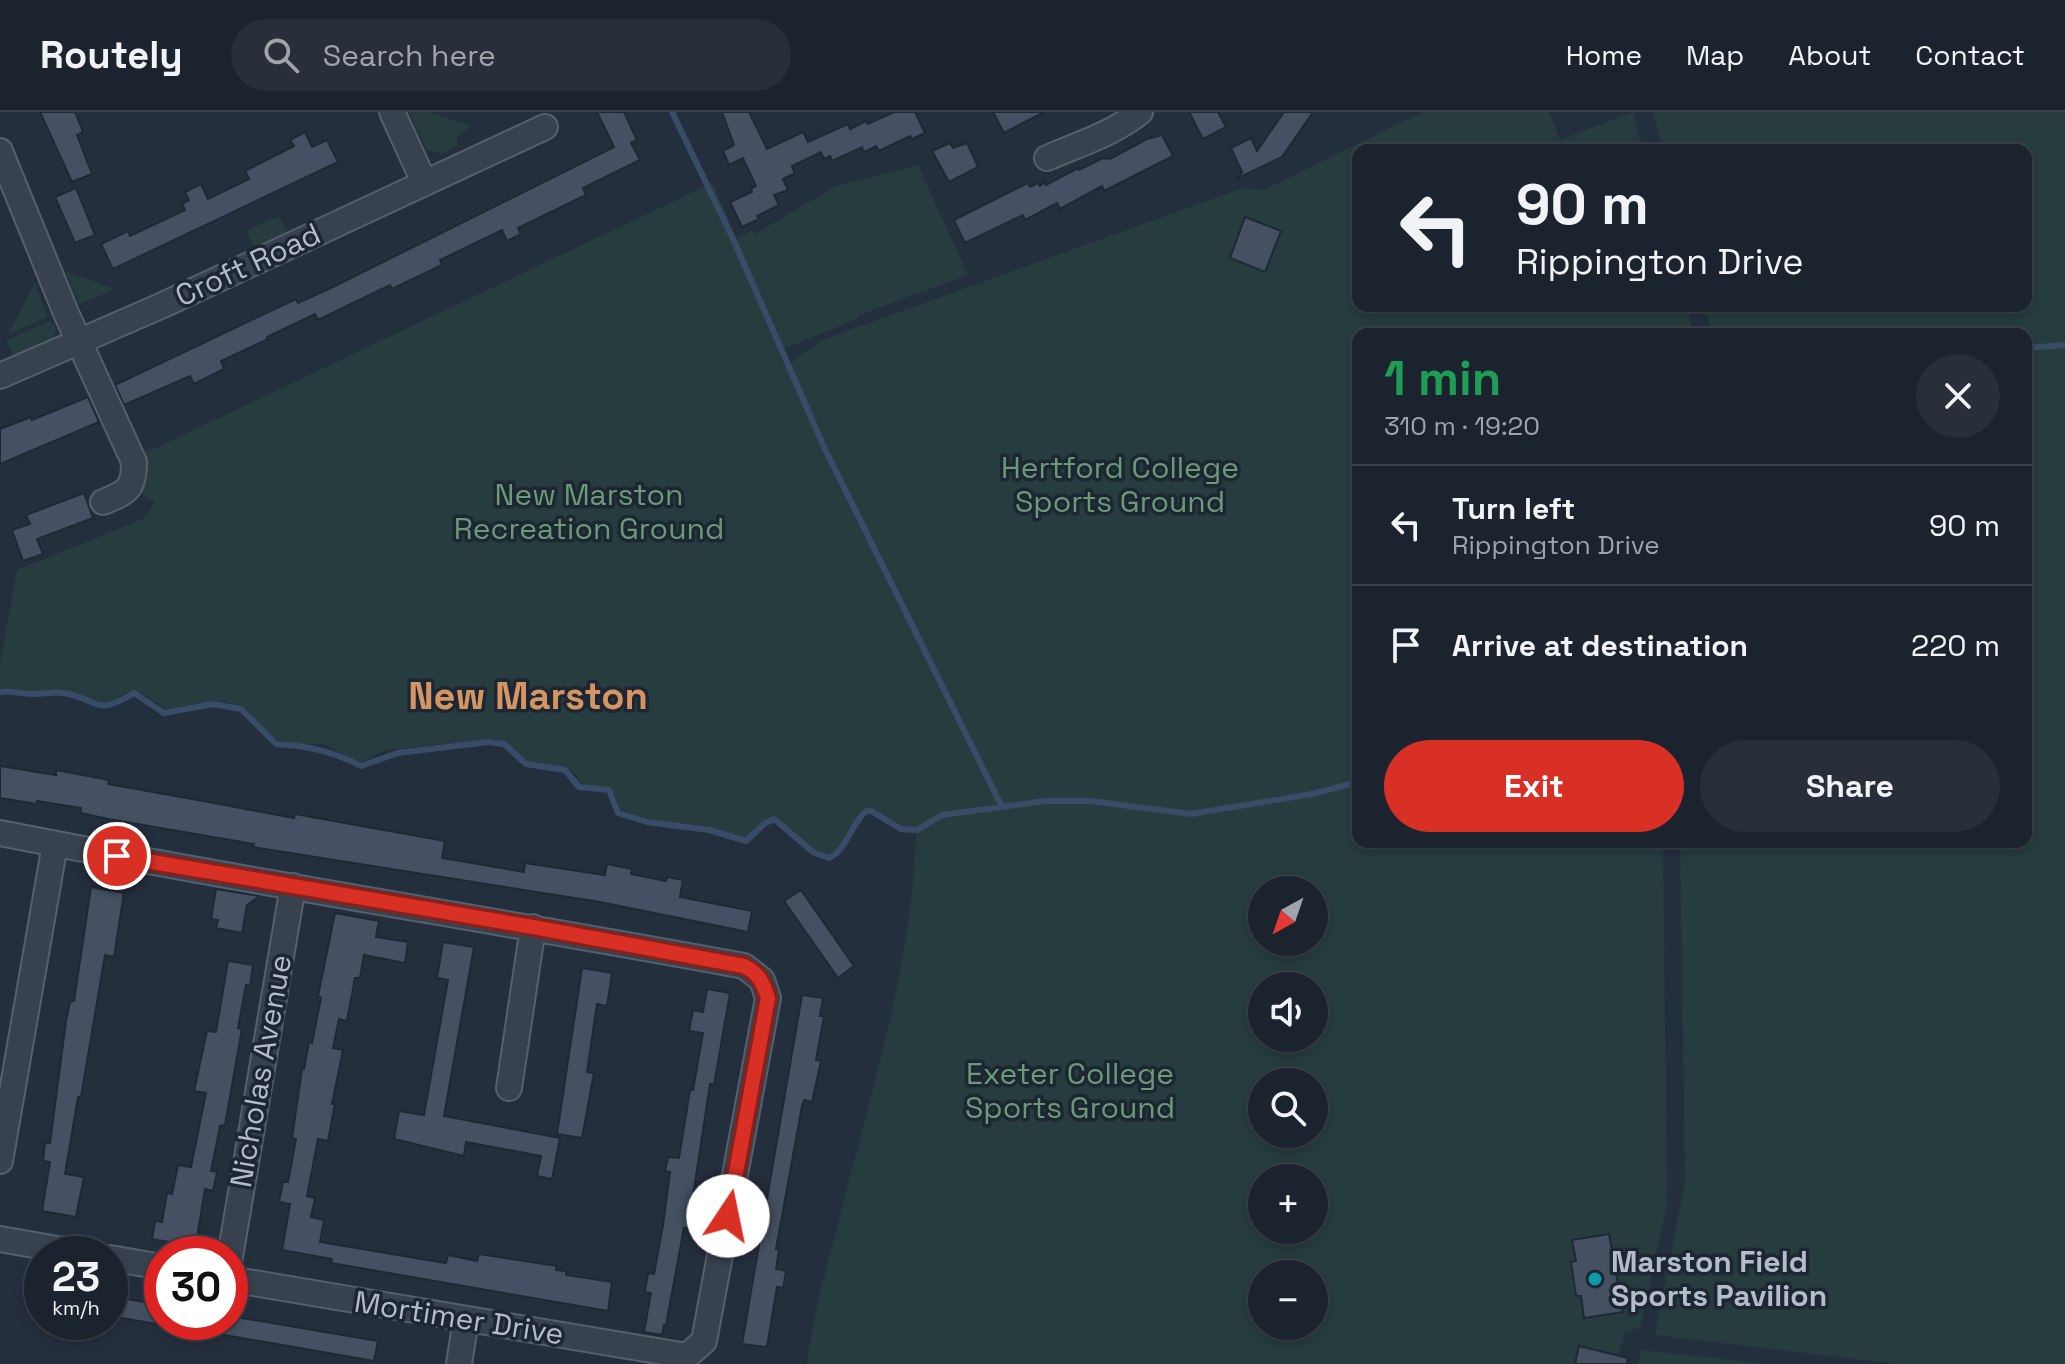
<!DOCTYPE html>
<html lang="en">
<head>
<meta charset="utf-8">
<style>
	body { margin:0; font-family:"Space Grotesk",sans-serif; background:#282f3a; color:#f1f3f6; height:100vh; display:flex; flex-direction:column; font-size:30px; white-space:nowrap }
	* { box-sizing:border-box; margin:0 }
	p { font-size:26px; color:#a0a4aa }
	.icon { flex:none; width:44px; height:44px; fill:none; stroke:currentColor; stroke-width:2; stroke-linecap:round; stroke-linejoin:round }
	.map { position:relative; flex:1; overflow:hidden }
	.details { position:absolute; left:1352px; top:216px; width:680px; height:520px; display:flex; flex-direction:column; background:#1b232e; border-radius:16px; box-shadow:0 4px 12px #0003,0 0 0 2px #39404a }
	.details>* { flex:none }
	.hud { position:absolute; left:1352px; top:32px; width:680px; height:168px; border-radius:16px; box-shadow:0 4px 12px #0003,0 0 0 2px #39404a; background:#1b232e; color:#f1f3f6; overflow:hidden }
	.needle { width:52px; rotate:220deg }
	.controls { position:absolute; left:1248px; top:764px; display:grid; gap:16px }
	.controls a { display:grid; place-items:center; width:80px; height:80px; border-radius:50%; background:#1b232e; box-shadow:0 4px 12px #0003,0 0 0 2px #39404a; font-size:40px }
	.speed { position:absolute; left:24px; top:1124px; display:flex; gap:16px; font-size:40px; font-weight:700; text-align:center }
	.speed>* { display:grid; place-content:center; width:104px; height:104px; border-radius:50%; background:#1b232e; box-shadow:0 4px 12px #0003,0 0 0 2px #39404a; line-height:1 }
	.speed small { font-size:20px; font-weight:400 }
	.speed .limit { border:12px solid #d22; background:#fff; color:#111 }
	.pin { position:absolute; display:grid; place-items:center; width:68px; height:68px; color:#fff; margin:-34px; border:4px solid #fff; border-radius:50%; box-shadow:0 2px 8px #0007 }
	.me { position:absolute; width:88px; margin:-44px; rotate:11deg; stroke-linejoin:round; filter:drop-shadow(0 0 6px #0008) }
	.turn { display:flex; align-items:center; gap:28px; height:168px; padding:0 32px; font-size:36px }
	.turn .icon { width:104px; height:104px; stroke-width:2.5 }
	.turn b { display:block; font-size:56px; line-height:68px }
	.round { display:grid; place-items:center; flex:none; width:84px; height:84px; border-radius:42px; background:#282f3a }
	.summary { display:flex; align-items:center; justify-content:space-between; height:136px; padding:0 32px }
	h1 { font-size:48px; font-weight:700; line-height:60px; color:#1e9e55 }
	.cta { display:flex; gap:16px; margin-top:auto; padding:16px 32px }
	.cta a { flex:1; height:92px; border-radius:48px; background:#d93025; color:#fff; font-size:32px; font-weight:700; line-height:92px; text-align:center }
	.cta a+a { background:#282f3a; color:#f1f3f6 }
	ul { padding:0; list-style:none }
	li { display:flex; align-items:center; gap:24px; height:120px; padding:0 32px; border-top:2px solid #39404a }
	li div { flex:1 }
	li b { display:block; font-size:30px }
	li em { font-style:normal }
	header { display:flex; align-items:center; gap:48px; box-sizing:border-box; height:112px; padding:0 40px; background:#1b232e; border-bottom:2px solid #39404a }
	header strong { font-size:38px }
	nav { display:flex; gap:44px; margin-inline-start:auto; font-size:28px }
	.search { width:560px; height:72px; background:#282f3a; display:flex; align-items:center; gap:20px; box-sizing:border-box; padding:0 28px; border-radius:44px; color:#a0a4aa; font-size:30px }
	.map>svg:first-child { display:block }
	.green { fill:#263c3f; fill-rule:evenodd }
	.lines { fill:none; stroke-linecap:round; stroke-linejoin:round }
	.stream { stroke:#394c67; stroke-width:6 }
	.building { fill:#455162; stroke:#1f2835; stroke-width:2 }
	.minor-casing { stroke:#565f6c; stroke-width:28 }
	.minor { stroke:#38414e; stroke-width:24 }
	.route-casing { stroke:#8d1f18; stroke-width:20 }
	.route { stroke:#d93025; stroke-width:14 }
	.culture-dot { fill:#0f9aa8; stroke:#1d2633; stroke-width:3 }
	.labels { text-anchor:middle; stroke-width:7; stroke-linejoin:round; paint-order:stroke }
	.street-label { font-size:30px; fill:#b4bcc9; stroke:#1d2633 }
	.park-label { font-size:30px; fill:#6b9a76; stroke:#1d2633 }
	.poi-label { font-size:30px; font-weight:bold; fill:#b4bcc9; stroke:#1d2633; text-anchor:start }
	.district-label { font-size:38px; font-weight:bold; fill:#d59563; stroke:#1d2633 }
</style>
</head>
<body>
<header>
<strong>Routely</strong>
<div class="search"><svg class="icon" aria-label="search" viewBox="0 0 24 24"><circle cx="10" cy="10" r="6"/><path d="M15 15l6 6"/></svg>Search here</div>
<nav><a>Home</a><a>Map</a><a>About</a><a>Contact</a></nav>
</header>
<div class="map">
<svg width="2065" height="1252" viewBox="0 0 2065 1252">
	<rect width="100%" height="100%" fill="#242f3e"/>
	<path class="green" d="M409 0H428L471 14 457 25V34L441 42 426 37Z
		M1423 0H1549L1560 28 1633 0 1643 38H1358V194H1686L1694 222H1358V730H1663L1667 1093 1640 1216 1625 1220 1616 1252H807C813 1202 828 1152 840 1104 872 977 913 849 916 718L901 717 872 699H866C851 712 847 738 829 746L813 740 774 707 764 712 746 729 723 719 647 710 620 697C612 672 611 678 587 676L570 657 531 652 506 631 495 627 386 638 361 650 354 649 324 632H290L279 628 269 623 247 597 226 590 213 589 166 597C151 589 138 571 121 584 117 587 111 593 105 593 94 593 81 583 69 580 56 577 44 582 31 580 20 579 12 575 0 576V552L17 458 143 407 155 391 141 381 136 341 154 337 712 71 737 127 752 118 755 122 836 74 918 53 968 163 859 203 858 206 784 237 790 251 820 230 833 224 1243 76 1262 79ZM1262 778H1314V830H1262ZM1262 874H1314V926H1262ZM1262 970H1314V1022H1262ZM1262 1066H1314V1118H1262ZM1262 1162H1314V1214H1262Z
		M1653 0H2065V1252H1898L1655 1223 1685 1069 1680 730H2026V222H1712L1705 194H2026V38H1663Z
		M279 104 288 122 255 137 246 119Z
		M65 159 115 177 79 192Z
		M35 171 48 205 8 222Z
		M51 209 56 217 52 228 13 244 6 228Z
		M1642 1238 1768 1252H1638Z"/>
	<g class="lines">
		<path class="stream" d="M672 0 734 129 824 335 1001 693
			M2026 236 2065 233
			M0 580C11 578 20 582 32 582 42 583 52 579 63 581 101 587 93 606 134 581L164 601 213 592 241 597 276 632C308 634 332 639 361 654L398 641 488 630 504 632 526 652 565 658 579 675 609 678 618 701 647 710 709 718 746 729 764 712 774 707 813 740 829 746C847 738 851 712 866 699H871L901 717 917 718 942 703 1045 689H1090L1191 702 1312 682 1358 670"/>
	</g>
	<path class="building" d="M40 0H75L83 20 77 23 92 62 72 70Z
		M597 0H624L637 28 631 31 640 48 583 76 586 83 518 116 521 122 507 129 502 118 440 148 442 153 392 177 390 173 318 208 315 202 267 225 268 227 221 249 224 257 194 272 190 264 124 293 115 273 296 187 298 191 335 174 614 35Z
		M722 0H749L767 37 803 20 808 30 848 12 850 17 866 9 868 12 894 0H915L925 21 912 27 910 24 879 39 876 34 864 40 862 35 832 49 830 44 824 47 821 40 792 54 795 61 783 67 788 78 774 83 779 93 757 104 759 107 742 115 730 90 752 80 751 77 756 74 743 46 729 53 723 39 734 33Z
		M993 0H1044L1004 21Z
		M1189 0H1218L1226 15 1203 27Z
		M1284 0H1313L1282 45 1238 66 1242 60 1231 36 1251 26 1257 39Z
		M305 20 312 35 327 28 338 50 113 157 101 132 128 119 130 124 185 98 182 92 189 88 185 80 201 72 208 87 249 67 245 59 294 34 290 28Z
		M1162 23 1173 44 1104 79 1102 74 1060 97 1057 91 1025 108 1023 103 965 131 954 108 1028 71 1030 75 1038 71 1040 74 1045 70 1046 73 1078 56 1079 58 1103 46 1110 47 1147 27Z
		M950 31 953 36 967 31 978 55 949 70 932 39Z
		M76 76 95 123 75 131 55 85Z
		M1245 105 1281 119 1265 160 1230 146Z
		M88 285 99 310 0 352V317L31 305 32 308Z
		M84 381 93 406 37 427 43 442 23 449 12 418 30 412 26 403Z
		M0 654 56 663V658L109 668 108 672 203 689 294 706 295 702 445 729 442 746 524 760 525 751 605 763 607 752 632 757 631 762 666 769 667 765 683 768 680 785 752 799 748 820 600 790 253 735 254 732 108 707 81 701V696L37 689V692L0 686Z
		M91 775 124 781 114 845 105 843 81 985H78L65 1062 84 1065 76 1105 42 1099 50 1050 43 1049 45 1031H50L66 909 70 890 74 889Z
		M216 777 260 784 247 793 242 821 216 816 218 808 211 807Z
		M801 778 854 854 838 866 784 789Z
		M335 801 379 809 376 825 408 830 405 851 364 843 360 866H355L347 909 339 907 333 936 343 938 332 992H335L328 1029 318 1027 307 1084 315 1086 311 1105 324 1108 320 1130 446 1151 448 1143 477 1149 479 1142 557 1154 556 1158 566 1159V1163L612 1170 608 1199 331 1151 332 1147 282 1138 290 1092 279 1090 283 1070H288L296 1027 292 1026 302 957H304L309 930 312 931 321 886 318 884Z
		M443 830 474 835 444 1004 560 1026 552 1067 537 1064 541 1044 466 1030 464 1044 394 1027 399 999 424 1003 448 868 437 866Z
		M228 849 253 853 250 874 246 873 238 916 242 917 225 1013 220 1014 211 1059 217 1060 213 1079 205 1077 197 1126 194 1124 192 1134 152 1127 155 1109 162 1110 167 1081 172 1082 178 1053 191 1055 206 981 194 979 207 919 216 920Z
		M582 856 612 861 607 894 597 892 587 960 594 961 582 1026 557 1022Z
		M707 877 730 881 714 973 710 972 688 1117 684 1116 666 1213H664L662 1223 644 1220 651 1181 645 1180 648 1161 654 1162 663 1113 670 1060 665 1059 668 1045 679 1046 690 978H693L703 921 689 919 693 898 703 900Z
		M802 883 823 886 820 904H824L816 948 821 949 812 990 804 988 802 994 776 1137 779 1138 776 1157 786 1159 783 1176 777 1175 767 1235 742 1232Z
		M1609 1122 1623 1200 1584 1206 1581 1184H1576L1571 1150 1576 1149 1572 1128Z
		M110 1184 162 1193V1213L110 1204Z
		M230 1204 378 1229 374 1249 196 1218V1210H230Z
		M1579 1234 1628 1246 1627 1252H1575Z"/>
	<g class="lines">
		<defs>
			<path id="minor" d="M392 0 424 70
				M0 39 66 201 134 350C134 378 127 380 103 390
				M1047 46C1079 32 1113 22 1140 0
				M0 264 163 193 545 15
				M0 721C247 770 496 808 744 854L762 868 768 886 704 1229 687 1244 230 1167
				M509 976 533 815
				M0 1049 55 732
				M0 1127 86 1142
				M230 1145 293 774
				M110 1146 162 1155
				M459 1252 466 1207"/>
		</defs>
		<use href="#minor" class="minor-casing"/>
		<use href="#minor" class="minor"/>
	</g>
	<g class="lines">
		<defs>
			<path id="route" d="M117 744 533 815 744 854C759 862 763 870 768 886L728 1104"/>
		</defs>
		<use href="#route" class="route-casing"/>
		<use href="#route" class="route"/>
	</g>
	<circle class="culture-dot" cx="1595" cy="1167" r="8"/>
	<g class="labels">
		<g class="street-label">
			<text transform="translate(248 153) rotate(-25)" y="10">Croft Road</text>
			<text transform="translate(261 959) rotate(-80)" y="10">Nicholas Avenue</text>
			<text transform="translate(459 1206) rotate(9)" y="10">Mortimer Drive</text>
		</g>
		<g class="park-label">
			<text x="1120" y="366">Hertford College<tspan x="1120" dy="34">Sports Ground</tspan></text>
			<text x="589" y="393">New Marston<tspan x="589" dy="34">Recreation Ground</tspan></text>
			<text x="1070" y="972">Exeter College<tspan x="1070" dy="34">Sports Ground</tspan></text>
		</g>
		<g class="poi-label">
			<text x="1611" y="1160">Marston Field<tspan x="1611" dy="34">Sports Pavilion</tspan></text>
		</g>
		<g class="district-label">
			<text x="528" y="597">New Marston</text>
		</g>
	</g>
</svg>
<div class="controls">
<a><svg class="needle" viewBox="-14 -14 28 28"><path d="M0-13l5 13h-10z" fill="#e53935"/><path d="M0 13l5-13h-10z" fill="#a0a4aa"/></svg></a>
<a><svg class="icon" aria-label="sound" viewBox="0 0 24 24"><path d="M4 9h4l5-4v14l-5-4H4zM17 9q2 3 0 6"/></svg></a>
<a><svg class="icon" aria-label="search" viewBox="0 0 24 24"><circle cx="10" cy="10" r="6"/><path d="M15 15l6 6"/></svg></a>
<a>+</a>
<a>−</a>
</div>
<div class="speed"><div>23<small>km/h</small></div><div class="limit">30</div></div>
<div class="pin" style="left:117px;top:744px;background:#d93025"><svg class="icon" aria-label="arrive" viewBox="0 0 24 24"><path d="M6 21V4h12l-3 4 3 4H6"/></svg></div>
<svg class="me" style="left:728px;top:1104px" viewBox="-20 -20 40 40"><circle r="19" fill="#fff"/><path d="M0-13L10 11 0 6-10 11z" fill="#d93025"/></svg>
<div class="hud">
<div class="turn"><svg class="icon" aria-label="left" viewBox="0 0 24 24"><path d="M17 20v-9H6M10 6l-5 5 5 5"/></svg><div><b>90 m</b>Rippington Drive</div></div>
</div>
<section class="details">
<div class="summary"><div><h1>1 min</h1><p>310 m · 19:20</p></div><a class="round"><svg class="icon" aria-label="close" viewBox="0 0 24 24"><path d="M6 6l12 12M18 6L6 18"/></svg></a></div>
<ul>
<li><svg class="icon" aria-label="left" viewBox="0 0 24 24"><path d="M17 20v-9H6M10 6l-5 5 5 5"/></svg><div><b>Turn left</b><p>Rippington Drive</p></div><em>90 m</em></li>
<li><svg class="icon" aria-label="arrive" viewBox="0 0 24 24"><path d="M6 21V4h12l-3 4 3 4H6"/></svg><div><b>Arrive at destination</b></div><em>220 m</em></li>
</ul>
<div class="cta"><a>Exit</a><a>Share</a></div>
</section>
</div>
</body>
</html>
